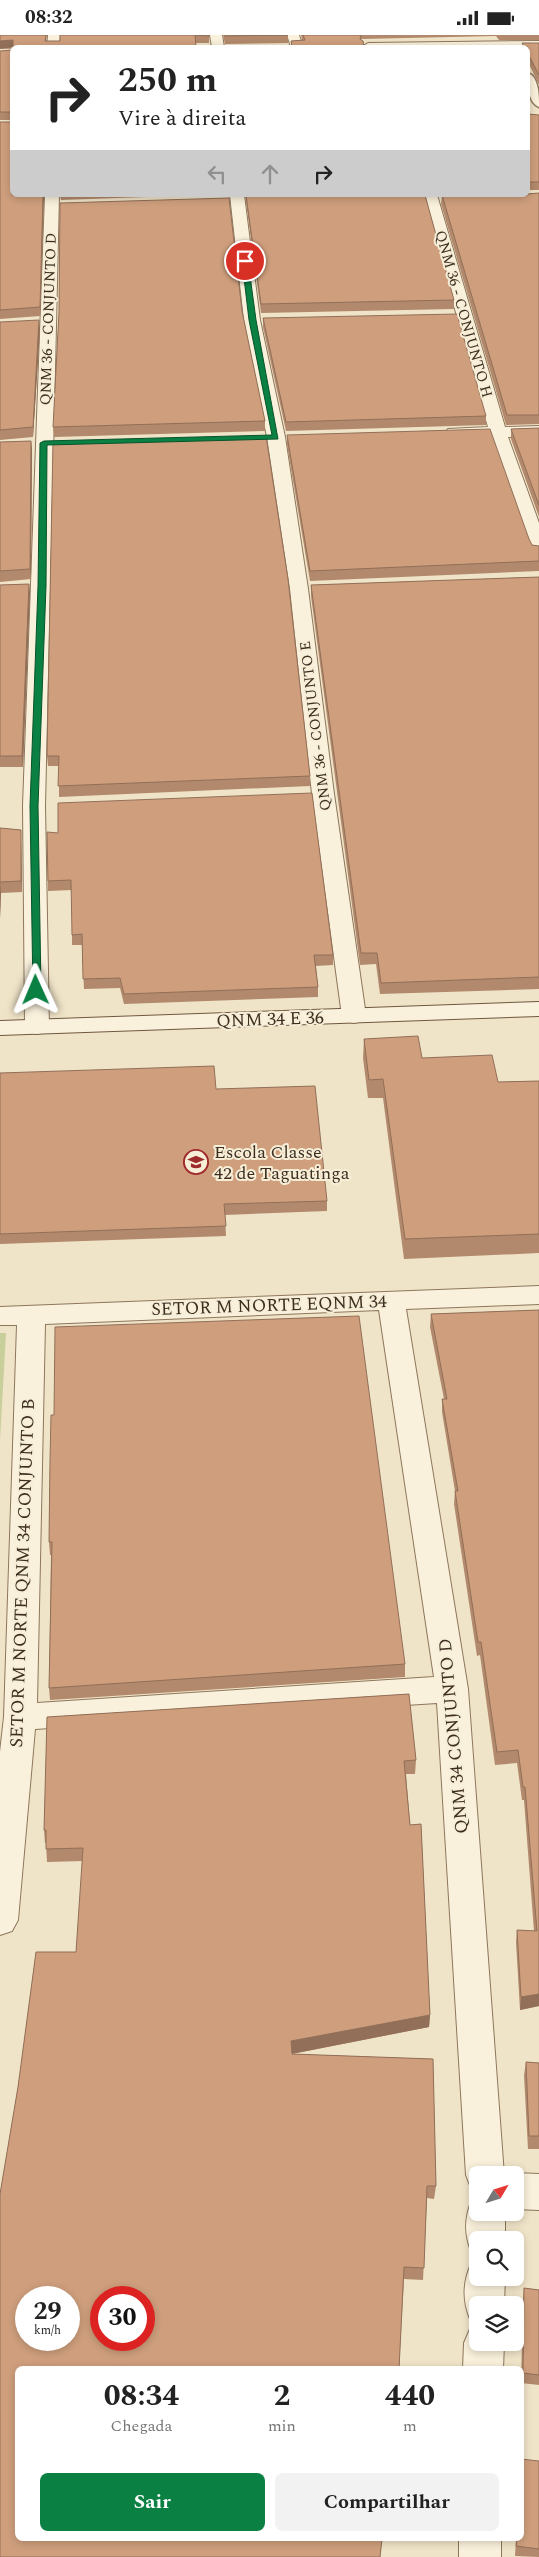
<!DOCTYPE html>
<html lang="pt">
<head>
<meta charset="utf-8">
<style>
	body { margin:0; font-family:Spectral,serif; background:#f2f2f2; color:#222; height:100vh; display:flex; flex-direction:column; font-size:19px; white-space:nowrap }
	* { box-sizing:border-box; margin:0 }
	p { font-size:16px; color:#767676 }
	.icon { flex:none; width:28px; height:28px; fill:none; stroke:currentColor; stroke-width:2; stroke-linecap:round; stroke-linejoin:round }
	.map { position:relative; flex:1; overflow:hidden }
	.panel { position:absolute; left:15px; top:2331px; width:509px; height:175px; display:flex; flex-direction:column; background:#fff; border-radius:8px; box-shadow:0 2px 8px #0003 }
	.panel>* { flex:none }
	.top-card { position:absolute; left:10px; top:10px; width:520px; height:152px; border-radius:8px; box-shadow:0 2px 8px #0003; background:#fff; color:#222; overflow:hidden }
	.needle { width:32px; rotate:52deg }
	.buttons { position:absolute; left:469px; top:2131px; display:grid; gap:10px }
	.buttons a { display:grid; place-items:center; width:55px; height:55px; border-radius:8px; background:#fff; box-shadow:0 2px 8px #0003; font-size:25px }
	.speed { position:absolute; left:15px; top:2251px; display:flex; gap:10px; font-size:25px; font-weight:700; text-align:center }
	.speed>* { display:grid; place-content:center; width:65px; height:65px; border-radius:50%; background:#fff; box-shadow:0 2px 8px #0003; line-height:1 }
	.speed small { font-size:12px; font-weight:400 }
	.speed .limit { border:8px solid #d22; background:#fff; color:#111 }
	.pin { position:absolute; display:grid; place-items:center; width:42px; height:42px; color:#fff; margin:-21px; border:2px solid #fff; border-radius:50%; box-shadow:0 1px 5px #0007 }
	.me { position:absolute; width:55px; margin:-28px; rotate:359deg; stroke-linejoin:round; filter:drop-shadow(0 0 4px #0008) }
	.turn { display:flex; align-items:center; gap:18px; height:105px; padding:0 25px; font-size:22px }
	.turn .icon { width:65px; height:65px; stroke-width:2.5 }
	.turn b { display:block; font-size:35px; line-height:42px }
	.lanes { display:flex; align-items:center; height:48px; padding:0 25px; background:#0003; justify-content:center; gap:25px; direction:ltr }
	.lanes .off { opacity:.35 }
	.eta { display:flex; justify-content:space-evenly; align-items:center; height:85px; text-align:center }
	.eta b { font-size:30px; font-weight:700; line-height:35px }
	.cta { display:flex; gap:10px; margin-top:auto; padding:10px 25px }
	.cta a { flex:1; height:58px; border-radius:8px; background:#0b8043; color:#fff; font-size:20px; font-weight:700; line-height:58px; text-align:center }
	.cta a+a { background:#f2f2f2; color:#222 }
	.status { display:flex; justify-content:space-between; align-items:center; height:35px; padding:0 25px; background:#fff; direction:ltr }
	.status svg { height:14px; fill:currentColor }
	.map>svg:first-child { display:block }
	.green { fill:#c9cf9b }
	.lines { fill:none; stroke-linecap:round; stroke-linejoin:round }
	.lane-casing { stroke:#8d765c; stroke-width:3 }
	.street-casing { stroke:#8d765c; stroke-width:2 }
	.secondary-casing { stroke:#6f573f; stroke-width:2 }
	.lane { fill:#faf1dc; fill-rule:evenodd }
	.street { fill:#faf1dc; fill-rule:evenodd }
	.secondary { fill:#faf1dc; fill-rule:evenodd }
	.wall { fill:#b2896c; fill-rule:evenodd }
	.shaded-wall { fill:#916f58 }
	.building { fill:#cf9f7d; stroke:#916f58; fill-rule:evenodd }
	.route { fill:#0b8043; stroke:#07532c }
	.labels { text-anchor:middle; stroke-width:4; stroke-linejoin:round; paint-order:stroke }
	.far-street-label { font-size:15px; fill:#3d2e20; stroke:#f7eed8 }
	.street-label { font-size:18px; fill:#3d2e20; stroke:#f7eed8 }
	.poi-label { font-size:18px; fill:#3d2e20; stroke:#f7eed8; text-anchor:start }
</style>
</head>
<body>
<div class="status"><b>08:32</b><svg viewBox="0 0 49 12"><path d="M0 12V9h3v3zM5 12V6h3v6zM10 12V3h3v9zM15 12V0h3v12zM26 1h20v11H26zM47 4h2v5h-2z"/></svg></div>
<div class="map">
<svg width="539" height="2522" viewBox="0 0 539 2522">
	<rect width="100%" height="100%" fill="#f0e4c8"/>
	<path class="green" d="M0 1298H6L0 1406Z"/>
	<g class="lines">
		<defs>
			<path id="lane" d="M528 38C539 42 539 62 539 72 528 68 527 48 528 38Z"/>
			<path id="street" d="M48 0H60L59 12H47Z
				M210 0H222L224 12H212Z
				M287 0H299L303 12H291Z
				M539 6V14L362 12 368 8Z
				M45 160H59L45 771 49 992 46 997 37 999 28 997 25 992 23 771Z
				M230 160H244L260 285 285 402 308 554 334 759 366 981 363 986 354 988 345 986 342 981 312 759 290 554 267 402 244 285Z
				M423 160H437L505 392 539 391V401L508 402 539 488V520L532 518 530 514 491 402 454 403 448 402 445 398 448 394 488 392Z
				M539 1251V1269L406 1274 468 1654 504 2140H478V2155L471 2153 466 2140 437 1668 35 1694 18 1885 12 1896 0 1900V1717L4 1682 17 1290H0V1272ZM379 1275 434 1642 37 1668 45 1289Z
				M515 2138 539 2139V2175L515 2174V2140H510Z
				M478 2163V2178H505V2205H478V2220L472 2218C464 2200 464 2183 472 2165Z
				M478 2226V2242H505L504 2270H478V2287L470 2284C462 2265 463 2247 471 2229Z
				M478 2291V2308H504L503 2334H463L464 2308 470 2294Z
				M459 2504H501V2522H459Z"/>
			<path id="secondary" d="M539 967V981L0 1000V986Z"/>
		</defs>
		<use href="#lane" class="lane-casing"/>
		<use href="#street" class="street-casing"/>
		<use href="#secondary" class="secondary-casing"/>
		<use href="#lane" class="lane"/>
		<use href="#street" class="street"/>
		<use href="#secondary" class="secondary"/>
	</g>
	<path class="wall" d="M0 0H47L46 6H60V0H209V8H195L0 14Z
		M223 0H288V8L225 9Z
		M301 0H539V5H499L496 1 361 4 364 12H291V6L302 5Z
		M539 8V50L528 27V12Z
		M12 15V85H0V16Z
		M528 79 539 80V155H528V156Z
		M0 87 12 160H44L40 281 0 284Z
		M539 158V389L506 390 441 169 442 160Z
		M60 160H205L61 165Z
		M245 160H425L454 265V274L261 278Z
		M242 276 265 386V396L54 402 53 392Z
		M263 283 486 381V390L286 396 263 292Z
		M0 287 40 294 33 402 0 405Z
		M539 393V482L511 404V394Z
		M287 400 529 504 532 510 539 511V536L310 546 287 410Z
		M31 406 32 416 31 544 0 547V407Z
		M53 407 310 741V751L59 762V731H48L47 721Z
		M539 542V954L380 959 376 929 360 930 311 561V550Z
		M29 549 30 559 23 732H0V550Z
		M0 793 21 795 22 857 1 858 0 883Z
		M47 797 333 920V930L316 931 318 952V962L124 969 120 953 84 954 82 910H72V855L48 856Z
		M364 1004 498 1047 539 1046V1218L404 1224 383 1063H368L363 1023Z
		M0 1038 216 1054 327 1166V1176L225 1180 226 1201 0 1209Z
		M539 1275V1978V1971L520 1975 516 1907 517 1895 534 1896 524 1765H522L517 1728 495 1730 480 1620 477 1621 454 1469 455 1456 442 1377V1364H444L430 1292 431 1279Z
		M50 1426 405 1629V1642L50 1665 49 1653 51 1520H50L49 1507Z
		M409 1659 416 1725 415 1739H406L410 1790 421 1789 430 1980 429 1992 292 2019 433 2024 436 2151 434 2164 427 2163 423 2245 404 2244 399 2334H18V2504H382L380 2522H0V2159L18 2052 36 1917H76L83 1826 47 1827 46 1808H45L44 1795 47 1682ZM26 2262H69V2305H26ZM101 2262H144V2305H101Z
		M526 2027 539 2028V2114H528L524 2040Z
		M524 2253 539 2255V2350L521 2348 523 2264Z
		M539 2426V2522L515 2521 516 2504H521Z"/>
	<path class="shaded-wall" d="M13 5V12L0 14V6Z
		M43 160H44L40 281V272Z
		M39 285 40 294 33 402V392Z
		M31 406 32 416 31 544 30 534Z
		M29 549 30 559 23 732 22 721Z
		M21 795V806L22 857 21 846Z
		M0 846 1 858 0 883Z
		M539 1959V1971L520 1975 521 1962Z
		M430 1980 429 1992 291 2019V2006Z"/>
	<path class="building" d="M0 0H46L45 6H60V0H209V1L195 0 196 12H13V5L0 6Z
		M225 0H288L225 1Z
		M303 0H361L360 4 363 6 364 12H292L291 6 305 5Z
		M522 8H539V40L528 19V12H524Z
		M12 15V77H0V16Z
		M528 79 539 80V147H529L528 148Z
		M0 87H12V160H43L40 272 0 275Z
		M539 158V380H507L442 160H528V159Z
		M246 160H425L454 265 261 269Z
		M229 163 242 276 265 386 53 392 59 277 60 168Z
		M457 279 486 381 286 387 263 283Z
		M39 285 33 392 0 395V287Z
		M539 393V470L511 394Z
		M490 394 529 504 532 510 539 511V526L310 536 287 400Z
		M266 401 288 544 310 741 58 751 59 721H47L53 407Z
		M31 406 30 534 0 536V407Z
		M539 542V942L381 948 377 918H361L311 550Z
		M29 549 22 721H0V550Z
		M312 758 333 920H314L318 952 124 959 120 943 83 944 82 899 72 900 71 845 48 846 47 797 58 798V768Z
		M0 793 21 795V846L0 847Z
		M418 1001 422 1023 492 1020 498 1047 539 1046V1199L405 1204 383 1044 369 1045 364 1004Z
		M214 1031 216 1054 315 1051 327 1166 224 1169 226 1191 0 1199V1038Z
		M539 1275V1959L521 1962 517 1895 537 1896 525 1752H523L518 1715 497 1717 481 1607H478L455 1456H458L442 1364H447L431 1279Z
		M359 1281 405 1629 49 1653 52 1507H49L50 1426 51 1380H54L55 1292Z
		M409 1659 416 1725 404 1726 410 1790 421 1789 430 1980 291 2006 292 2019 433 2024 436 2151H427L424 2233 404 2232 399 2334H18V2504H382L380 2522H0V2159L18 2052 36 1917H76L83 1813 46 1814V1795H44L47 1682ZM26 2262H69V2305H26ZM101 2262H144V2305H101Z
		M526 2027 539 2028V2101H529Z
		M524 2253 539 2255V2340L523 2338Z
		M521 2424 539 2426V2514L516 2511 517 2504H521Z"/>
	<path class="route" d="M245 224 248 226 256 285 278 404 47 410 46 551 38 771 41 955 33 957 30 771 38 551 40 408 44 406 272 400 249 285 242 226Z"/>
	<defs>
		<symbol id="school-ring" viewBox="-11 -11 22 22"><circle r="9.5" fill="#f7eed8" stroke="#9e2a2b" stroke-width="1.5"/><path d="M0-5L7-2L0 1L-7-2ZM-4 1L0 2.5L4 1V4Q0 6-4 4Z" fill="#9e2a2b"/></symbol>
	</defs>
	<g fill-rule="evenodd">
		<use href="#school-ring" x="182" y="1113" width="28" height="28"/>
	</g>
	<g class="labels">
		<g class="far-street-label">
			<text transform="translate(464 279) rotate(74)" y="5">QNM 36 - CONJUNTO H</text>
			<text transform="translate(48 284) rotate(-88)" y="5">QNM 36 - CONJUNTO D</text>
			<text transform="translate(315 691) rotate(-97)" y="5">QNM 36 - CONJUNTO E</text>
		</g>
		<g class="street-label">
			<text transform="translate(270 984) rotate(-2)" y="6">QNM 34 E 36</text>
			<text transform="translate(269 1270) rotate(-2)" y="6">SETOR M NORTE EQNM 34</text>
			<text transform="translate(22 1538) rotate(-88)" y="6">SETOR M NORTE QNM 34 CONJUNTO B</text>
			<text transform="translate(453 1701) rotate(-95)" y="6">QNM 34 CONJUNTO D</text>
		</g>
		<g class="poi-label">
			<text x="214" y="1123">Escola Classe<tspan x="214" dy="21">42 de Taguatinga</tspan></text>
		</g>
	</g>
</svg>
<div class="buttons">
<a><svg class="needle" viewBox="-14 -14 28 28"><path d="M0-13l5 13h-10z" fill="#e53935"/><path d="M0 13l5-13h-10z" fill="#767676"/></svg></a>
<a><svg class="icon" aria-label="search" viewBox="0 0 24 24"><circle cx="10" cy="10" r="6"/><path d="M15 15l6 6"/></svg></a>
<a><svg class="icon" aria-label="layers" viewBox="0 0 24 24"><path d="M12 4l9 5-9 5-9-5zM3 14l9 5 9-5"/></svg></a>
</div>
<div class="speed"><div>29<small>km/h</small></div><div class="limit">30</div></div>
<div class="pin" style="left:245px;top:226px;background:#d93025"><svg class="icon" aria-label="arrive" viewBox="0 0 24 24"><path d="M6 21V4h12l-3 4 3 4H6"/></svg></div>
<svg class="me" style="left:36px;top:955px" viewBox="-20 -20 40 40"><path d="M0-17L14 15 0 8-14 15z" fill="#0b8043" stroke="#fff" stroke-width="4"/></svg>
<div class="top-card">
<div class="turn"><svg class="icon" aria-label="right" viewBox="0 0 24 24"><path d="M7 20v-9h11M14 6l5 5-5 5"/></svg><div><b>250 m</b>Vire à direita</div></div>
<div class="lanes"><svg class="icon off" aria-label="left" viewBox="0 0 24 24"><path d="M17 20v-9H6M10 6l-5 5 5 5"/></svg><svg class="icon off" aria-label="ahead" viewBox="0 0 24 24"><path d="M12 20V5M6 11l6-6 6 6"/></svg><svg class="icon" aria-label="right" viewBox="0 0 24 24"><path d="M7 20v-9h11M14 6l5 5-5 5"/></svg></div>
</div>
<section class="panel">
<div class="eta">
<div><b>08:34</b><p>Chegada</p></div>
<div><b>2</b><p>min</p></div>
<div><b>440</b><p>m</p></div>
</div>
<div class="cta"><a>Sair</a><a>Compartilhar</a></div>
</section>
</div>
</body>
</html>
